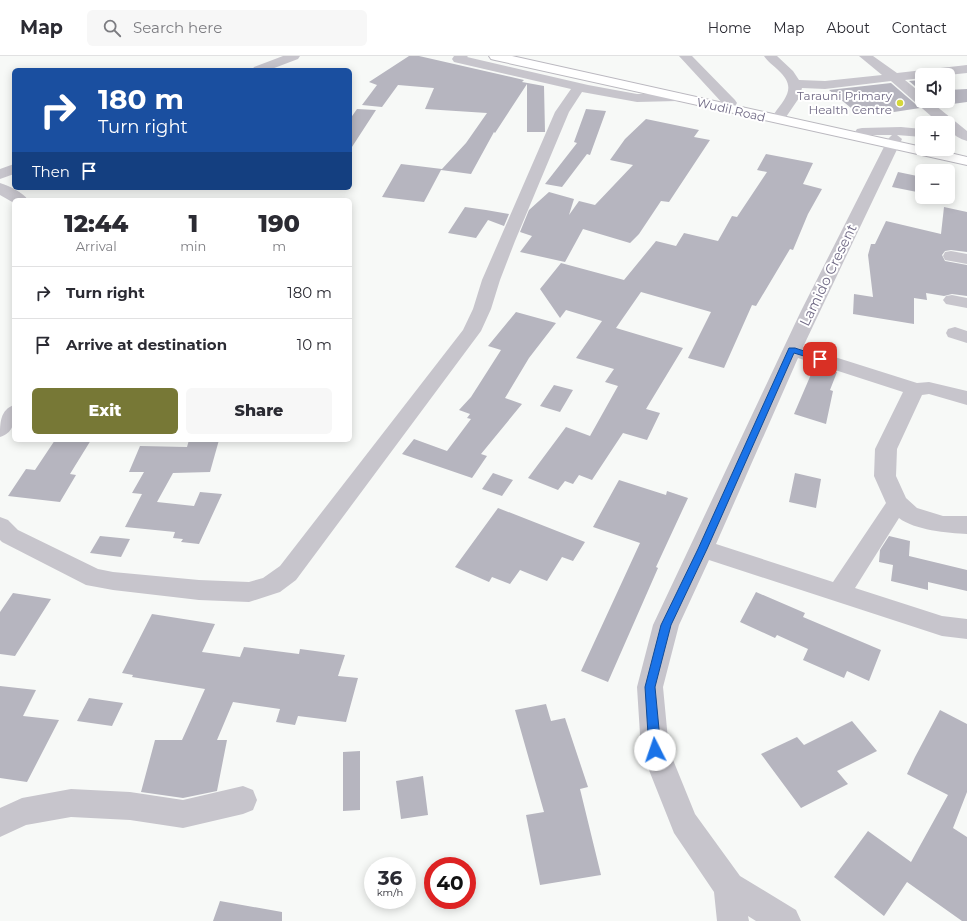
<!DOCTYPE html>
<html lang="en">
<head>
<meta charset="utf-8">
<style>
	body { margin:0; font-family:Montserrat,sans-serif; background:#f7f7f7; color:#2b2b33; height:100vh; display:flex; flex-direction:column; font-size:15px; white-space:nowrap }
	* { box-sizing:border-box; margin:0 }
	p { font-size:13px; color:#7c7c81 }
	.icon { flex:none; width:22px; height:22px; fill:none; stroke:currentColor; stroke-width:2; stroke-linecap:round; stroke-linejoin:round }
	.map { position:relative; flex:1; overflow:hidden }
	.side { position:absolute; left:12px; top:142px; width:340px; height:244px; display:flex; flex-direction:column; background:#fff; border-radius:6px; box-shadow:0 2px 10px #0003 }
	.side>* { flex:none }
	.banner { position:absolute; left:12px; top:12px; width:340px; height:122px; border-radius:6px; box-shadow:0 2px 10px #0003; background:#1a4fa0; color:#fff; overflow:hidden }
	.tools { position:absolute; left:915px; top:12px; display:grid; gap:8px }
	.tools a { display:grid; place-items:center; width:40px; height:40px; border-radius:6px; background:#fff; box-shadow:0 2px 10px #0003; font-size:20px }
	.speed { position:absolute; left:364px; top:801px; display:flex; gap:8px; font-size:20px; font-weight:700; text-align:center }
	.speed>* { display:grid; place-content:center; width:52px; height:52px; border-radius:50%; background:#fff; box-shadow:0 2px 10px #0003; line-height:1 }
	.speed small { font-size:10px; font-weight:400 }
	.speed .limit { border:6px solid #d22; background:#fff; color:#111 }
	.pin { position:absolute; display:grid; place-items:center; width:34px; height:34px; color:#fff; margin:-17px; border-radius:8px; box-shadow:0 2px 6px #0006 }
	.me { position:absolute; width:44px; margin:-22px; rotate:356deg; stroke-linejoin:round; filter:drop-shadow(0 0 3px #0008) }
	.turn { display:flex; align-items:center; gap:14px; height:84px; padding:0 20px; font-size:18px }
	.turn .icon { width:52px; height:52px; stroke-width:2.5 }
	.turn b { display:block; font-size:28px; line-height:34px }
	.then { display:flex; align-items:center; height:38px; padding:0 20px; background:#0003; gap:8px; font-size:15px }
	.eta { display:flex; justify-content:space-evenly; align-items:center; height:68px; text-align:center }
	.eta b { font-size:24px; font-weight:800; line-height:28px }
	.action { display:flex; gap:8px; margin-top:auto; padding:8px 20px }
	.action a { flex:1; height:46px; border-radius:6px; background:#777836; color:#fff; font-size:16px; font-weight:800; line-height:46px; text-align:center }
	.action a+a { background:#f7f7f7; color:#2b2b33 }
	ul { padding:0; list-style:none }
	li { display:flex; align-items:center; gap:12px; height:52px; padding:0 20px; border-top:1px solid #e1e1e2 }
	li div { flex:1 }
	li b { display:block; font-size:15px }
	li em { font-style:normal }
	header { display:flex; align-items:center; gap:24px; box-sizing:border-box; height:56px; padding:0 20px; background:#fff; border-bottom:1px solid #e1e1e2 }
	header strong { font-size:19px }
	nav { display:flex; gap:22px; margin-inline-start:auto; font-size:14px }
	.search { width:280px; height:36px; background:#f7f7f7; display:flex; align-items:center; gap:10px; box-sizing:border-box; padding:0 14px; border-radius:6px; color:#7c7c81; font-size:15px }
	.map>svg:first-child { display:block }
	.building { fill:#b6b5bf }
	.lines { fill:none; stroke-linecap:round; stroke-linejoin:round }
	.major-casing { stroke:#bab8bf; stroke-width:2 }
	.minor { fill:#c7c5cc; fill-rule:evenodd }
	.major { fill:#fff; fill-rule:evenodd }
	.route { fill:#1a73e8; stroke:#114b97 }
	.poi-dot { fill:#d5d739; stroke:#fff; stroke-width:1.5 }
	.labels { text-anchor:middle; stroke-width:4; stroke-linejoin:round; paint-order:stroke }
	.far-poi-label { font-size:12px; fill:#706a85; stroke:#fff; text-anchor:end }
	.far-street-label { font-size:12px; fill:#706a85; stroke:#fff }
	.street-label { font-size:14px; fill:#706a85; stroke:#fff }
</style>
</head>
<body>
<header>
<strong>Map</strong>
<div class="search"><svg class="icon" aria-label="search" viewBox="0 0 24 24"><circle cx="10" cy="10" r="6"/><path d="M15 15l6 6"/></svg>Search here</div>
<nav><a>Home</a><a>Map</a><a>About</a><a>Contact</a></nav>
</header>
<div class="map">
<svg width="967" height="865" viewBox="0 0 967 865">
	<rect width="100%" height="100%" fill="#f7f9f7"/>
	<path class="building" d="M409 0H419L524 24 522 26 544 30 545 76H527V28L495 77 494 76 471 118 441 114 424 146 382 141 401 108 442 113 466 87 487 57 425 53 434 32 398 29 382 51 362 49 377 29 369 26Z
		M922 24V36L909 25Z
		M891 27 920 52 894 56 888 51 856 56 829 34Z
		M967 33V46L938 50 932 45H948V34Z
		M357 53 376 54 350 94V63Z
		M586 53 606 55 590 99 587 98 562 131 545 128 577 87 574 86Z
		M646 63 699 74 694 81 710 84 669 146 661 145 639 178 630 187 583 173 565 206 520 196 532 180 520 176 529 154 549 136 574 143 569 159 579 145 595 149 633 109 610 104 625 83Z
		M766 98 813 107 803 128 822 133 808 158 793 194 790 193 756 250 752 249 724 312 688 302 711 256 641 236 616 272 683 292 646 353 660 357 647 384 623 377 592 424 579 419 573 428 565 425 558 434 528 422 566 371 590 380 618 330 605 326 614 313 576 302 602 265 566 254 560 262 540 233 561 207 624 224 656 185 676 190 684 177 718 185 732 160 737 161 767 116 757 114Z
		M898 116 922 121V137L892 131Z
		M465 151 486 154 509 158 504 170 488 164 476 182 448 177Z
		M944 151 967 156V196L951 194 945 195 942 199 945 205 967 209V240L952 238 944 240 926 237 927 244 914 242V268L853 258 854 238 873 241 868 199 871 188H875L886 165 941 178Z
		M516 256 556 267 529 302 505 342 522 348 481 398 487 400 472 422 402 398 414 383 447 395 471 363 467 362 470 358 459 354 471 341 501 294 488 290Z
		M815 309 837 316 830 334 833 335 826 368 794 358Z
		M554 329 573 334 560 356 540 350Z
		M55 384H91L70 418 76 419 60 446 8 440 26 413 35 414Z
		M189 384H219L210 416 173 417 157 446 194 450 200 436 222 438 199 488 181 486 183 483 173 482 175 476 125 471 142 438 132 437 144 416H129L140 390 187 391Z
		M493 417 513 424 502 440 482 433Z
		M795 417 821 423 816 452 789 446Z
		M619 424 666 439 667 435 688 442 656 511 658 512 608 626 581 615 640 487 593 471Z
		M498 452 529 464 585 486 573 505 562 501 547 525 520 514 510 528 492 521 489 526 455 511Z
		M100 480 130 483 121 501 90 497Z
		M889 480 910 485 909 500 967 514V535L928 526V534L891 525 893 509 879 506 880 494Z
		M756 536 805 557 803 561 881 594 869 625 847 615 844 622 803 604 808 593 777 579 775 582 740 566Z
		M13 537 51 543 15 600 0 598V556Z
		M152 558 215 568 202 596 240 601 244 591 299 598 300 593 345 599 338 620 358 622 346 666 298 660 295 669 276 666 280 653 233 646 217 684H227L217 735 183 742 141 736 155 684H182L205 633 132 621 133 619 122 617Z
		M0 630 36 634 23 660 59 664 27 726 0 722Z
		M89 642 123 647 112 670 77 665Z
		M546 648 551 665 565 662 588 731 580 733 601 819 540 829 526 759 544 756 515 654Z
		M940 654 967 668V736L953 772 967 781V865H962L907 826 884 860 834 821 868 775 911 806 948 739 907 718 915 701Z
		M852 665 877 695 837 715 848 728 801 752 761 698 797 681 804 689Z
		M360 695V754L343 755V696Z
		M423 720 428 759 401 763 396 725Z
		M220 845 282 856V865H213Z"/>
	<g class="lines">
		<defs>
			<path id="major" d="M489 0H512L922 91V93H933L967 101V109L495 4 491 3Z"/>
		</defs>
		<use href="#major" class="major-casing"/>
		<path class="minor" d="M283 0H300L298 3 269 14H252L254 11Z
			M454 0H468L467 1 588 29 637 38 677 37 682 38 684 41 682 44 677 45 637 46 582 36 569 56 515 185 500 224 491 253 481 275 296 524 280 536 249 546 199 544 113 534 86 529 2 486 0 484V461L8 464 18 474 98 513 113 516 199 524 249 526 263 522 280 510 463 274 473 253 482 224 499 185 555 56 571 33 454 6 452 3Z
			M679 0H692L735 44 737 47 735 50H725Z
			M764 0H777L793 15 799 24 825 25 882 19 859 0H873L897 17 967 9V17L948 19H922V22L905 24 922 38V45H930L967 75V85C960 83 954 79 948 74V67H939L891 25 825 33 802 32 799 42 786 61H776L774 58C787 40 797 31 777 13 773 9 767 5 764 0Z
			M901 71 922 73V81L897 79 902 83 803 291 917 327 929 326 967 335V349L929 338 922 339 897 393 896 420 906 442 917 452 943 460H967V478C948 477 914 474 899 462L855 532 942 560 967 563V583L942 580 709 504 679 569 663 631 669 694 695 758 740 820 796 854 801 865H756L748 860 749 865H717L714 836 674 777 641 694 637 631 653 569 801 255 888 83 892 79H857L855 76 857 73 862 72ZM798 302 903 336 875 393 874 420 886 447 833 526 716 488Z
			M14 108V118L0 123V113Z
			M0 127C9 130 23 136 28 144H14V147L0 139Z
			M951 195 967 198V208L945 204 943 200 945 196Z
			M952 239 967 242V252L946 248 943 244 946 240Z
			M955 271 967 275V287L948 281 946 277 948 273Z
			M14 349C14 363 16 376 0 381 0 367 0 354 14 349Z
			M243 730 253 734 257 744 253 754 243 758 183 772 130 764 71 761 26 769 0 781V752L22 742 71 733 130 736 183 744Z"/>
		<use href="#major" class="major"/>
	</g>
	<path class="route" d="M789 292H795L822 301 824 303 820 305 794 297 707 493 671 569 655 631 661 694 659 698 655 699 651 698 649 694 645 631 661 569 698 493Z"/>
	<circle class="poi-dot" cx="900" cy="47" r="4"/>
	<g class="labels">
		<g class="far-poi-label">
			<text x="892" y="44">Tarauni Primary<tspan x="892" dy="14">Health Centre</tspan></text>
		</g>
		<g class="far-street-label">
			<text transform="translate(731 54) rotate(13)" y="4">Wudil Road</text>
		</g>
		<g class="street-label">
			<text transform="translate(828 219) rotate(-64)" y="5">Lamido Cresent</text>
		</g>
	</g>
</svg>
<div class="tools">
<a><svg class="icon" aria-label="sound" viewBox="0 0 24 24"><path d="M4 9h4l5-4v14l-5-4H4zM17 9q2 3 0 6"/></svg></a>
<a>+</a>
<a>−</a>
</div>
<div class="speed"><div>36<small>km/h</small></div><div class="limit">40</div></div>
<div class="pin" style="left:820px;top:303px;background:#d93025"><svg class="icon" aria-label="arrive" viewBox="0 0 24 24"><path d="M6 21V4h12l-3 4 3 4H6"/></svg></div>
<svg class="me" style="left:655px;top:694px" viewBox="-20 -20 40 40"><circle r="19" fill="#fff"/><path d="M0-13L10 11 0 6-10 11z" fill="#1a73e8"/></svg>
<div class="banner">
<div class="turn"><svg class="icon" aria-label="right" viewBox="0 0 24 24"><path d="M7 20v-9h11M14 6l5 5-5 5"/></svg><div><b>180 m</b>Turn right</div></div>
<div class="then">Then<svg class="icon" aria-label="arrive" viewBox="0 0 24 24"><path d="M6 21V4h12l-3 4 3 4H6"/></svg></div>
</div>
<section class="side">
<div class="eta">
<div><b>12:44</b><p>Arrival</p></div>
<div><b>1</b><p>min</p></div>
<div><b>190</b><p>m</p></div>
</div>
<ul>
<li><svg class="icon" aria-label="right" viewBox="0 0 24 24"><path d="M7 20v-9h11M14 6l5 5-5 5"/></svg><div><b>Turn right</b></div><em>180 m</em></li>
<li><svg class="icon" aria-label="arrive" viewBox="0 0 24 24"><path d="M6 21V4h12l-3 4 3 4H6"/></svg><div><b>Arrive at destination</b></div><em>10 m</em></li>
</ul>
<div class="action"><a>Exit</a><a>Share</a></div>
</section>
</div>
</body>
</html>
